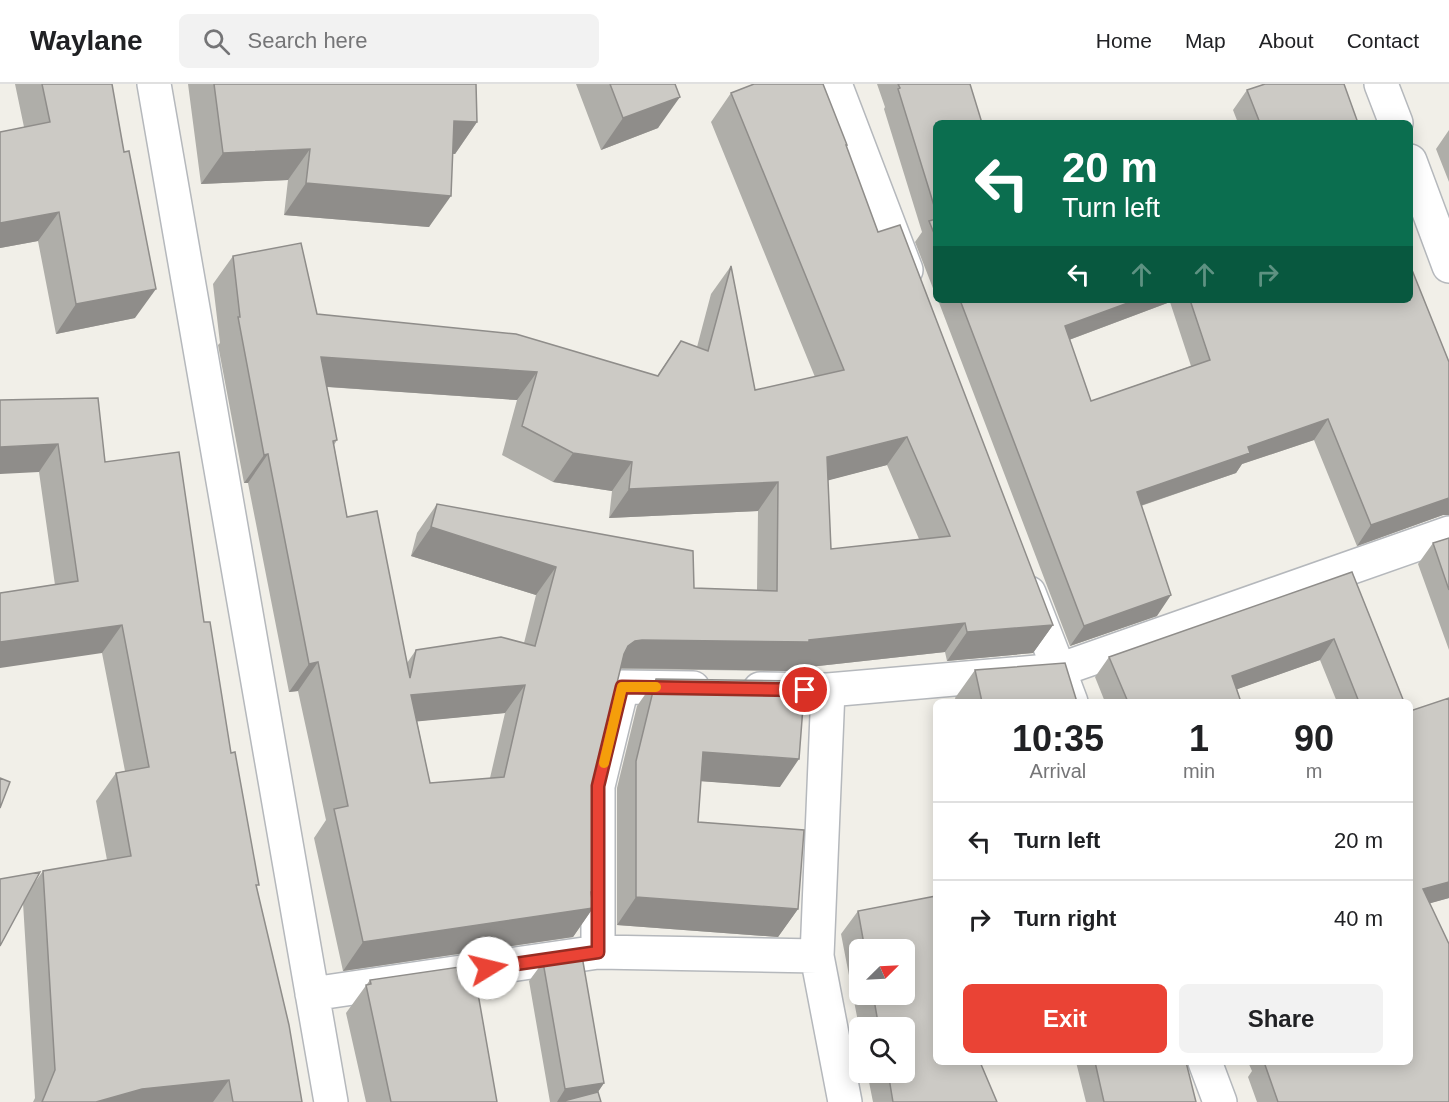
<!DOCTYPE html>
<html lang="en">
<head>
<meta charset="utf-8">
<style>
	body { margin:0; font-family:Arial,sans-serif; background:#f2f2f2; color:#202124; height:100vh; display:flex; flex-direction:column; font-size:22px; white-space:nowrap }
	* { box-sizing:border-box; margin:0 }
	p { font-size:20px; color:#757577 }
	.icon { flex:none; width:33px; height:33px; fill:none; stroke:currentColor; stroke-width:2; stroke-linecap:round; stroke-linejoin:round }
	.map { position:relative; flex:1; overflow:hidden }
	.side { position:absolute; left:933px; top:615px; width:480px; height:366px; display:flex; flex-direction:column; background:#fff; border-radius:9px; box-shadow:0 3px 15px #0003 }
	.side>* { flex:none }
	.guide { position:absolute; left:933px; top:36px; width:480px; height:183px; border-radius:9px; box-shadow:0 3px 15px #0003; background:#0b6e4f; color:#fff; overflow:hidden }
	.needle { width:39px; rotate:66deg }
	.tools { position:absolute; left:849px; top:855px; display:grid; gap:12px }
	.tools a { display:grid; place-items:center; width:66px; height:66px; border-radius:9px; background:#fff; box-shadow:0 3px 15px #0003; font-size:30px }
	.pin { position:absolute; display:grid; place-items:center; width:51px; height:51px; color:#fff; margin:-26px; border:3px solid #fff; border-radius:50%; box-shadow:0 2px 6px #0007 }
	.me { position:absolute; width:66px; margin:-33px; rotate:81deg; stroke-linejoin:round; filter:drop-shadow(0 0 4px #0008) }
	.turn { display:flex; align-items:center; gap:21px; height:126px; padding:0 30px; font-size:27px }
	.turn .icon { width:78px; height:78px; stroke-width:2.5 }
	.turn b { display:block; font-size:42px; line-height:51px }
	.lanes { display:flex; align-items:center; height:57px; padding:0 30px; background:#0003; justify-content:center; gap:30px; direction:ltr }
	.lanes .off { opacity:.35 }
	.eta { display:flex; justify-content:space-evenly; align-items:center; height:102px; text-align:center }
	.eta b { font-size:36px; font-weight:700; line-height:42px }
	.button { display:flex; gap:12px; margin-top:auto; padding:12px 30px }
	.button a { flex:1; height:69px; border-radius:9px; background:#ea4335; color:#fff; font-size:24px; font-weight:700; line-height:69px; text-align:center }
	.button a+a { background:#f2f2f2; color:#202124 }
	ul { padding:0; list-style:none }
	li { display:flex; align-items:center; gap:18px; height:78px; padding:0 30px; border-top:2px solid #e0e0e0 }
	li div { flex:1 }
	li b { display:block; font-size:22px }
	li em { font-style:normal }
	header { display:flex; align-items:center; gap:36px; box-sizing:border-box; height:84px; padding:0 30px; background:#fff; border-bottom:2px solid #e0e0e0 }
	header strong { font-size:28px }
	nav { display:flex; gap:33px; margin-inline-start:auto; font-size:21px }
	.search { width:420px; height:54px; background:#f2f2f2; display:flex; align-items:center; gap:15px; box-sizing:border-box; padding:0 21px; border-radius:9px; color:#757577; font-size:22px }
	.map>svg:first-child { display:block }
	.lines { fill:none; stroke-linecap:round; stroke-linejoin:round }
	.minor-casing { stroke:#b5b8bc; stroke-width:36 }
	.minor { stroke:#fff; stroke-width:33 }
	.wall { fill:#afaea9; fill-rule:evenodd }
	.shaded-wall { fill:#8f8d8a }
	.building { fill:#cccac5; stroke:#8f8d8a; stroke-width:1.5; fill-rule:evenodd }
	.route-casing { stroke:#982c22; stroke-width:15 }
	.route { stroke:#ea4335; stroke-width:10 }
	.slow { stroke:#f59e0b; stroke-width:10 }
</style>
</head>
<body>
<header>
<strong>Waylane</strong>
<div class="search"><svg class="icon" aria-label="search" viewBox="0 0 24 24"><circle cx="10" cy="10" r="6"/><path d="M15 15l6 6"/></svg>Search here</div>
<nav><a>Home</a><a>Map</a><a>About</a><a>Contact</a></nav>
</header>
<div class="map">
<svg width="1449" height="1018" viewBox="0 0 1449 1018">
	<rect width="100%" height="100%" fill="#f1efe8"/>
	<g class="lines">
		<defs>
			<path id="minor" d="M154 0 331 1018
				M835 0 906 186
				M1381 0 1396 39
				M1410 77 1449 182
				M1029 509 1059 586 1449 449
				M760 605 828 606
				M598 868 817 872
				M312 910 598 868V702L622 603 693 604
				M1205 978 1220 1018
				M845 1018 817 872 828 606 1059 586 1071 618"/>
		</defs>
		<use href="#minor" class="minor-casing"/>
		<use href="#minor" class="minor"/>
	</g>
	<path class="wall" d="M15 0H112L135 234 56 250 38 157 0 164V48L24 43Z
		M188 0H476L477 38 455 70H453L429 143 284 131 288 96 201 100Z
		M576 0H675L658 44 601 66Z
		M877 0H970L936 39V212L915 158 922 148 884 25 885 23Z
		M1247 6 1358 39H1238L1233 26Z
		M731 9 846 62 878 148 1053 541 1033 569 947 577 945 568 791 585 789 587 620 585 600 669 599 809 593 819V824L573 853 343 887 314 754 326 736 298 607 289 608 248 399H244L218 261 220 259 213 200 233 172 317 230 657 292 681 257 697 263 711 210 731 182 755 306 815 293 711 38ZM327 303 517 316 502 371 553 398 612 407 609 434 758 427 757 506 694 504 437 420 417 449 411 472 536 511 524 559 416 566 407 579 347 433 334 361 337 356ZM887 381 919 455 831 465 828 396ZM505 629 490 694 430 699 417 637Z
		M1449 46V98L1436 65Z
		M938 216H1410L1443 431 1357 462 1314 356 1242 380 1236 389 1141 422 1157 532 1070 562ZM1170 218 1191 282 1091 317 1069 256Z
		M0 316 105 378 204 538 257 804 302 1018H33L35 1014 23 819 30 805 43 787 107 776 96 717 116 689 125 687 102 569 55 501 39 388Z
		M1449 454V566L1418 480 1433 459Z
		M1352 488 1404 618H1337L1320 576 1237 605 1241 618H1105L1095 593 1109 573Z
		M975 586 1077 618H956L955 614Z
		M656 595 780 703 701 697 698 738 798 825 778 853 617 841V704L637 622Z
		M1410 627 1449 814 1430 819 1449 1018H1257L1248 993 1252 987 1248 978H1410Z
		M936 812V978H980L997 1018H873L867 988H904V944H860V948L841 850 858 827ZM860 866H904V910H860Z
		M543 878 604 999 598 1008 601 1018H550L529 897Z
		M370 896 497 1018H366L346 929Z
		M1076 978H1186L1196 1018H1086Z"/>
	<path class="shaded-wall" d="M680 13 658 44 601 66 623 34Z
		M454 37 477 38 455 70 432 68Z
		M310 65 288 96 201 100 223 69Z
		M306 99 451 112 429 143 284 131Z
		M59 128 38 157 0 164V139Z
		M156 205 135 234 56 250 76 220Z
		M1136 216H1172L1170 218 1050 263 1065 242Z
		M321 273 537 288 517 316 301 301Z
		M1328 335 1314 356 1242 380 1236 389 1122 428 1137 408 1248 363Z
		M907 353 887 381 807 402 827 373Z
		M58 360 39 388 0 390V363Z
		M573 369 632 378 612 407 553 398Z
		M268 370 248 399H244L264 371Z
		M778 398 758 427 609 434 629 405Z
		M1449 414V431H1443L1357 462 1371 441Z
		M431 443 556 483 536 511 411 472Z
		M1171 511 1157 532 1070 562 1084 542Z
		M965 539 945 568 791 585 789 587 622 584 615 586 628 562 635 557 642 556H809Z
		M122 541 102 569 0 584V558Z
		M1053 541 1033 569 947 577 967 548Z
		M1334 555 1320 576 1218 612 1232 592Z
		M318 578 298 607 289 608 309 580Z
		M525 601 505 629 391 640 411 611Z
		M703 668 799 675 780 703 684 696Z
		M1449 798V814L1410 825 1423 805Z
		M591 808 599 809 588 825 593 824 573 853 343 887 363 858Z
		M636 813 798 825 778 853 617 841Z
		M229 996 213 1018H96L142 1005Z
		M604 999 591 1018H557L565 1005Z"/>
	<path class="building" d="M42 0H112L124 68 129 67 156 205 76 220 59 128 0 139V48L50 38Z
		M214 0H476L477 38 454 37 451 112 306 99 310 65 223 69Z
		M610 0H675L680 13 623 34Z
		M754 0H823L847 61H846L878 148 900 141 1053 541 967 548 965 539 809 556V558L642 556 635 557 628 562 624 570 600 669 599 809 591 808 593 824 363 858 334 725 348 722 318 578 309 580 268 370 264 371 238 233H240L233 172 301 159 317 230 516 250 658 292 681 257 708 267 731 182 755 306 844 286 731 9ZM321 273 537 288 522 342 573 369 632 378 629 405 778 398 777 507 694 504 693 467 437 420 431 443 556 483 535 562 501 553 416 566 410 594 377 427 347 433 333 357 337 356ZM907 353 950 452 831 465 827 373ZM525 601 504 693 430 699 411 611Z
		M898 0H970L982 39H936V128L898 5 900 4Z
		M1265 0H1344L1358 39H1260L1247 6Z
		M936 135V154L929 137Z
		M1410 181 1449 278V414L1371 441 1328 335 1248 363 1250 369 1137 408 1171 511 1084 542 960 216H1136L1065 242 1091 317 1210 276 1190 216H1410Z
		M98 314 105 378 179 368 204 538H210L231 669 235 668 259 801H256L289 941 302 1018H233L229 996 142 1005 96 1018H42L55 986 43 787 131 772 116 689 149 683 122 541 0 558V509L78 497 58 360 0 363V316Z
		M1449 454V506L1433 459Z
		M1352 488 1404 618H1359L1334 555 1232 592 1241 618H1128L1109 573Z
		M1065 579 1077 618H982L975 586Z
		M656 595 805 597 799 675 703 668 698 738 804 746 798 825 636 813V677Z
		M1449 614V798L1423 805 1449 860V1018H1278L1264 978H1410V627Z
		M0 694 10 698 0 724Z
		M40 788 0 862V795Z
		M936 812V978H980L997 1018H893L888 988H904V944H879L873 910H904V866H865L858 827Z
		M582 872 604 999 565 1005 543 878Z
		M473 881 497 1018H391L366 901 371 900 370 896Z
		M1095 978H1186L1196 1018H1104Z
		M598 1008 601 1018H560Z"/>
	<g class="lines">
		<defs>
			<path id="route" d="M488 884 598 868V702L622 603 805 606"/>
		</defs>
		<use href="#route" class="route-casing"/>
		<use href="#route" class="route"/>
		<path class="slow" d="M604 679 622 603H656"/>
	</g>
</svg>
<div class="tools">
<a><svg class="needle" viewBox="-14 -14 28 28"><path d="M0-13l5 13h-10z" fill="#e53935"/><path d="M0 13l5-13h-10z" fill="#757577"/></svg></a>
<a><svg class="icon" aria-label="search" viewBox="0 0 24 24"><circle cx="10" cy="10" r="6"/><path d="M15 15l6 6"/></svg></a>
</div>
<div class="pin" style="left:805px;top:606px;background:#d93025"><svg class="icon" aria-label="arrive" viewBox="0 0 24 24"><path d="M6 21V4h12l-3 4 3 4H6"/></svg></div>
<svg class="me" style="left:488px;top:884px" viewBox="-20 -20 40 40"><circle r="19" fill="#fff"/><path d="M0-13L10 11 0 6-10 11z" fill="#ea4335"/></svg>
<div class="guide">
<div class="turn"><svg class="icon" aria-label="left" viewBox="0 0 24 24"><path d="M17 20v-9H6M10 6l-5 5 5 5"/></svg><div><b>20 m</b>Turn left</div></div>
<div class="lanes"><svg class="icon" aria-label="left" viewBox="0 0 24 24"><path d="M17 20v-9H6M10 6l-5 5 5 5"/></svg><svg class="icon off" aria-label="ahead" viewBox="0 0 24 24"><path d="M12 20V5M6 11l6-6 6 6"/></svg><svg class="icon off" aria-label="ahead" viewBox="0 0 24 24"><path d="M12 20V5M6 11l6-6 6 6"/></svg><svg class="icon off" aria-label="right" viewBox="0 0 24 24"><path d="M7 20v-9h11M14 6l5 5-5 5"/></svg></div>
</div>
<section class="side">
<div class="eta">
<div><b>10:35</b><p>Arrival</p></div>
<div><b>1</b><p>min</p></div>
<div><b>90</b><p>m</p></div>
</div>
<ul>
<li><svg class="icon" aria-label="left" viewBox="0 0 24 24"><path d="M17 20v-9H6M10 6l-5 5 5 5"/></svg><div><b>Turn left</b></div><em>20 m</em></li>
<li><svg class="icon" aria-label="right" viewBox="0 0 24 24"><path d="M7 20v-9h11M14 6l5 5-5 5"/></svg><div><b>Turn right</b></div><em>40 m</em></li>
</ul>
<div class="button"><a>Exit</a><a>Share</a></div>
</section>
</div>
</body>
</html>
